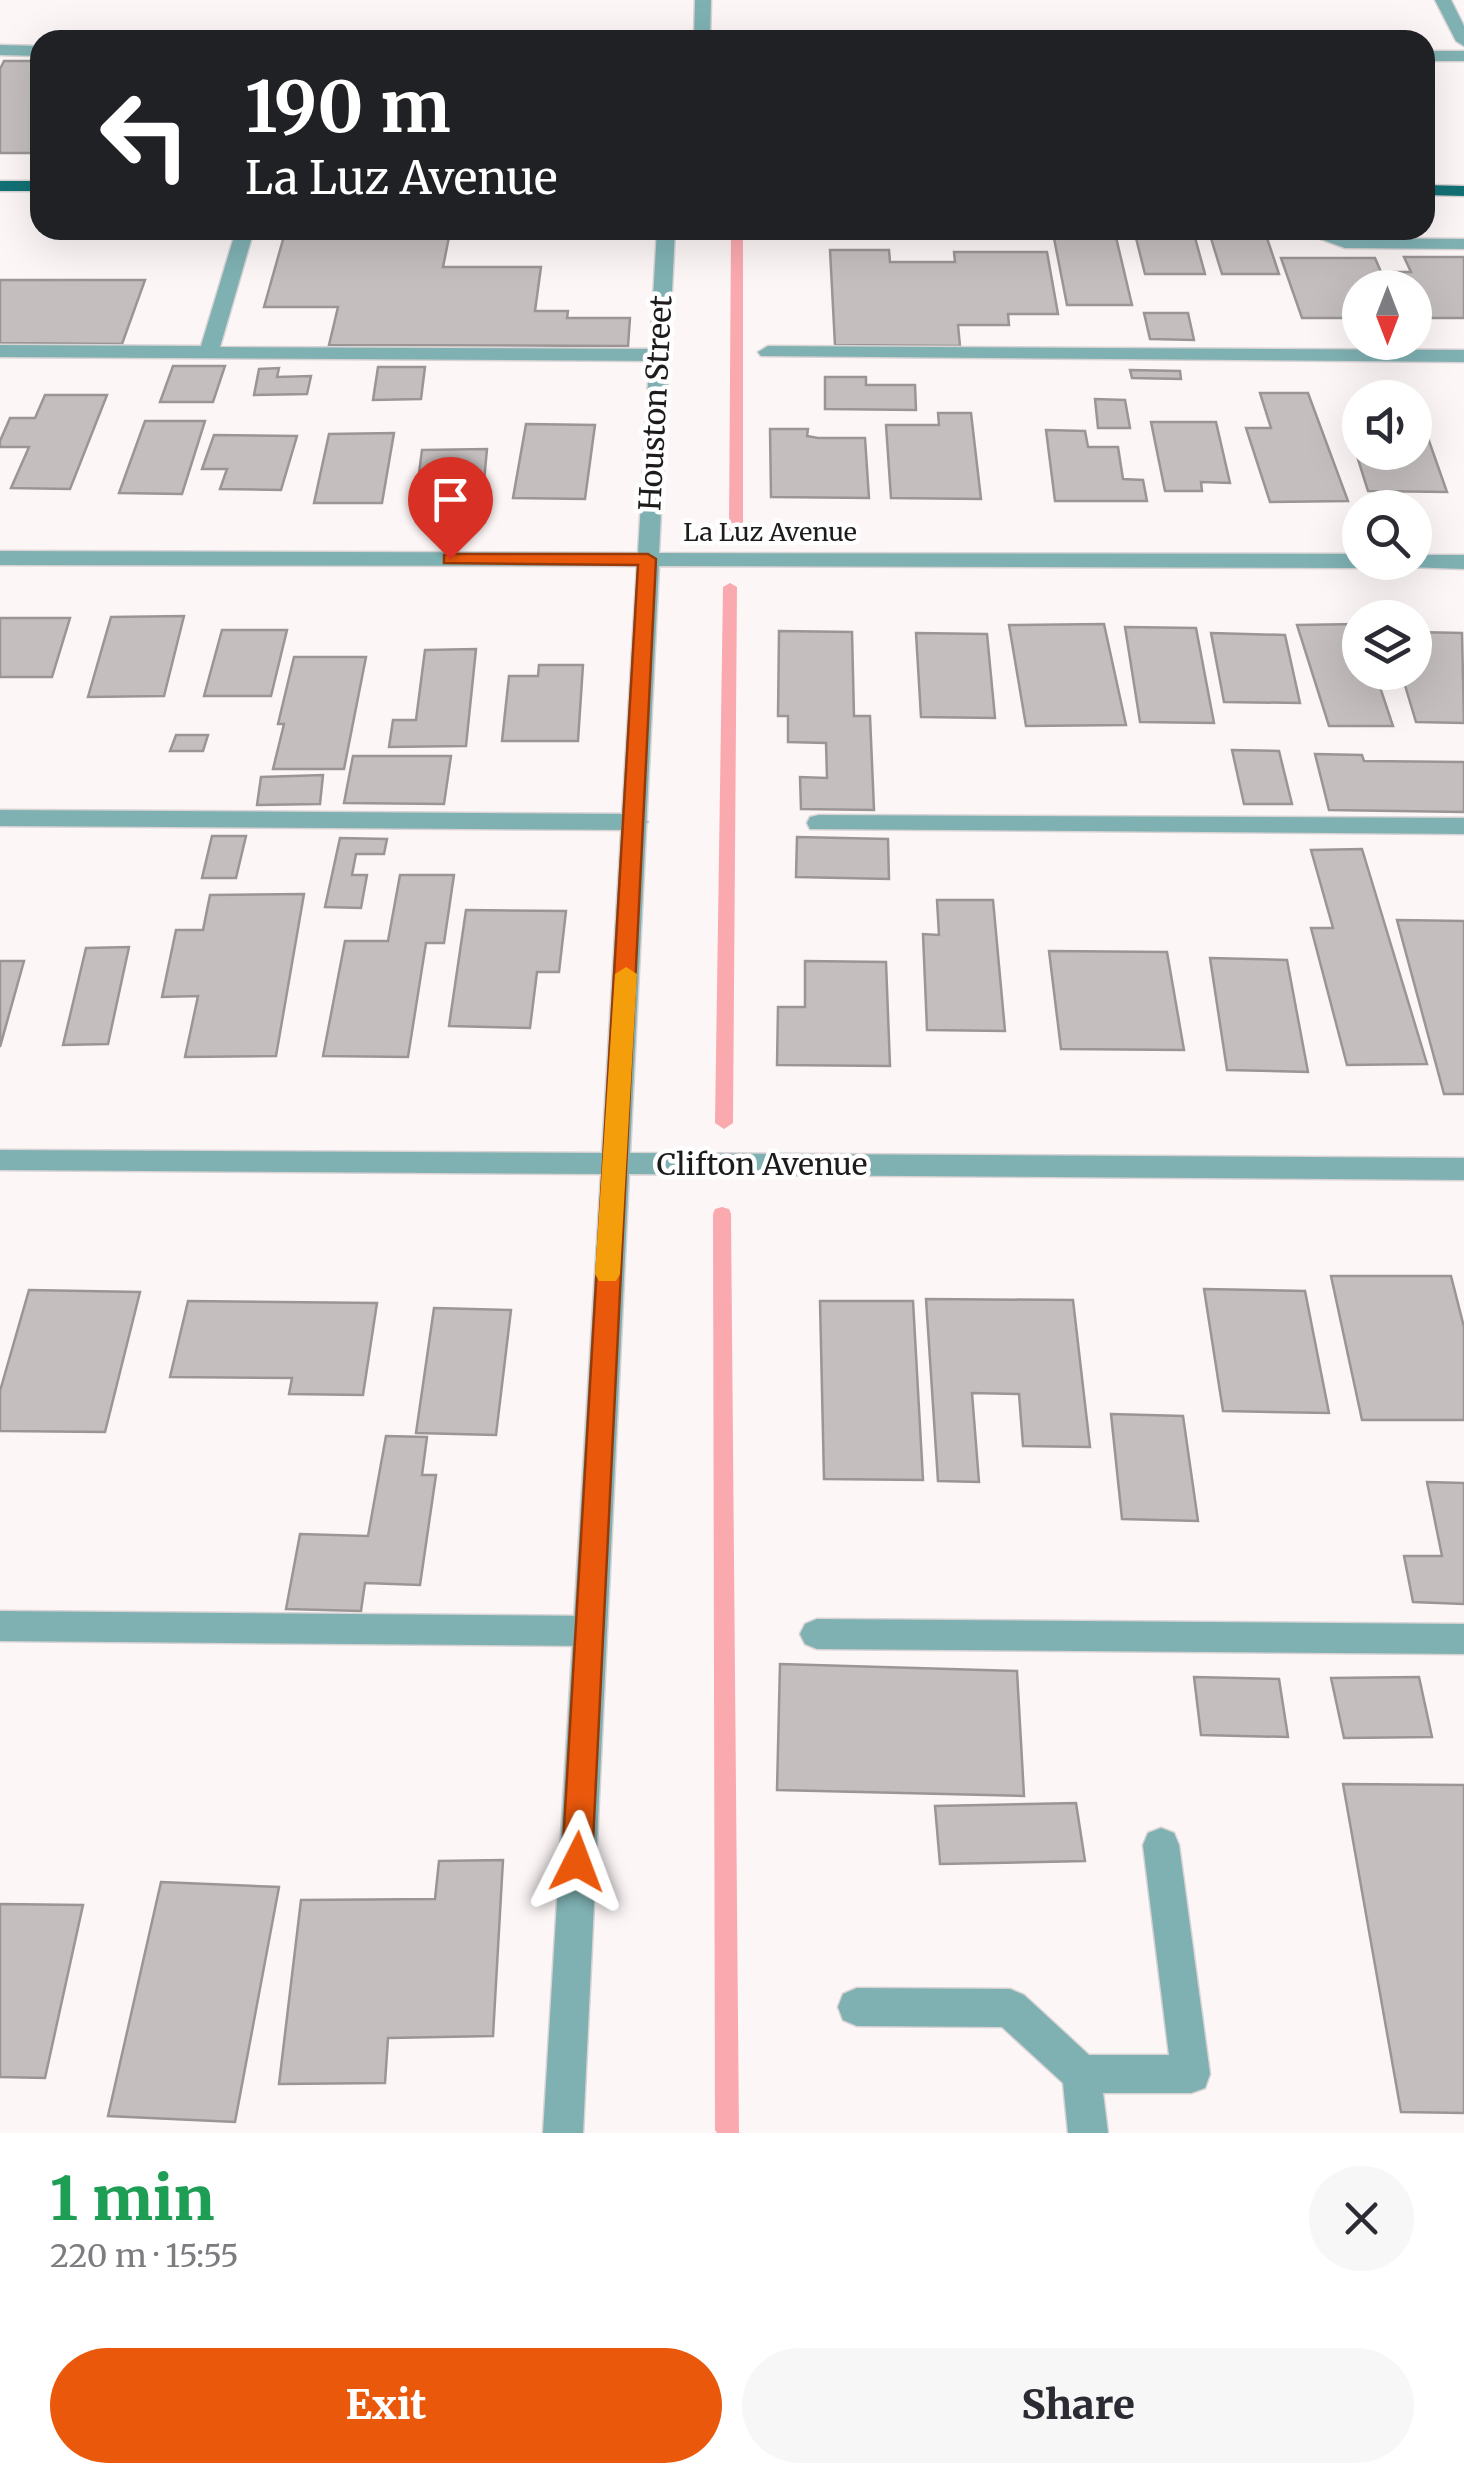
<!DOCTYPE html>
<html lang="en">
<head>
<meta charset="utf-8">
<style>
	body { margin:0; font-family:Merriweather,serif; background:#f7f7f7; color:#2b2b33; height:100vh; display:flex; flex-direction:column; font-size:38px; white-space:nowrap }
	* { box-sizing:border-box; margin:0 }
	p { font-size:32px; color:#7c7c81 }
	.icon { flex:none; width:55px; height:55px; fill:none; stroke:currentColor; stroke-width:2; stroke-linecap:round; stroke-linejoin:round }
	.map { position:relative; height:2133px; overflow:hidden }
	.details { display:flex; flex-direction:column; background:#fff; flex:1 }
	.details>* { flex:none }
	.hud { position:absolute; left:30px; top:30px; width:1405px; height:210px; border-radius:30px; box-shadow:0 10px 40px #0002; background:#202124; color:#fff; overflow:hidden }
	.needle { width:65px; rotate:180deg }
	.tools { position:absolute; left:1342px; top:270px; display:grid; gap:20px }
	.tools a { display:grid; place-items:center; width:90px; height:90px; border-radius:50%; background:#fff; box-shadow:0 10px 40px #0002; font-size:50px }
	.pin { position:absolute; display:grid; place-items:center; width:85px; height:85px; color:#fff; margin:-102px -42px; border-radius:50% 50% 50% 0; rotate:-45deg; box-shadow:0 0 10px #0007 }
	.pin .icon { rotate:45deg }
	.me { position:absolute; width:110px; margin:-55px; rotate:3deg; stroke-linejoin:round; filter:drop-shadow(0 0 8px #0008) }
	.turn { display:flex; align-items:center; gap:35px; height:210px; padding:0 50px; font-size:45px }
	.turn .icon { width:130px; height:130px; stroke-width:2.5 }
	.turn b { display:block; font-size:70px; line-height:85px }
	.round { display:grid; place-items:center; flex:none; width:105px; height:105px; border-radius:52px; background:#f7f7f7 }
	.overview { display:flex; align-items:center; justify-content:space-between; height:170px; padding:0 50px }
	h1 { font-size:60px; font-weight:800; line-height:75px; color:#1e9e55 }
	.action { display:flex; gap:20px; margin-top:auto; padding:20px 50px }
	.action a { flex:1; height:115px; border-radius:60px; background:#ea580c; color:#fff; font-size:40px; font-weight:800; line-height:115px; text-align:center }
	.action a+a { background:#f7f7f7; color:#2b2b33 }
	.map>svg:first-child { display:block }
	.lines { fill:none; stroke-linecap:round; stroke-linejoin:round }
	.stream { fill:#faaaaf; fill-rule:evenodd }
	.building { fill:#c4bebe; stroke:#9b9595; stroke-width:2.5 }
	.service-casing { stroke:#d9d3d4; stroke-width:3 }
	.minor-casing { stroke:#d9d3d4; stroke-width:3 }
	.primary-casing { stroke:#d9d3d4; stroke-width:3 }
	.service { fill:#7fb1b3; fill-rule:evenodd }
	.minor { fill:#7fb1b3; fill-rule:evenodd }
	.primary { fill:#127175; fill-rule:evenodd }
	.route { fill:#ea580c; stroke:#983908; stroke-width:2.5 }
	.slow { fill:#f59e0b }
	.labels { text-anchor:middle; stroke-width:9; stroke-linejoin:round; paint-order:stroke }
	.far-street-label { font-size:25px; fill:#1d1b1b; stroke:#fff }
	.street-label { font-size:30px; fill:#1d1b1b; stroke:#fff }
</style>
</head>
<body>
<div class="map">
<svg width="1464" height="2133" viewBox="0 0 1464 2133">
	<rect width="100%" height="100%" fill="#fdf6f7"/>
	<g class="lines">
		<path class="stream" d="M731 230H743V530L736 534 729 530Z
			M730 583 737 587 733 1123 724 1129 715 1123 723 587Z
			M722 1207 729 1209 731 1214 739 2133H717L715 2130 713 1214 715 1209Z"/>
	</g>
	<path class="building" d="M4 61H40V142H36L31 153H0V69Z
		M1053 233H1115L1132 305H1067Z
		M1135 234H1194L1205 274H1145Z
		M1210 235H1266L1279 274H1222Z
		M284 236 449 237 443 267H541L535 311H568L567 318H630L628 346 329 345 338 307H264Z
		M830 250H889L890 262H955L954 252H1047L1058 314H1008L1009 325H958L960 346 835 345Z
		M1404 257H1464V318H1415V288H1360V318H1302L1281 258H1375L1381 272H1411Z
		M0 280H145L122 344 0 343Z
		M1144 313H1188L1194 340 1150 339Z
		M173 366H225L213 402H160Z
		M378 367H425L421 399 373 400Z
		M279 368 277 377 311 376 307 394 254 395 259 369Z
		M1130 370 1180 371 1181 379 1132 378Z
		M825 377H866V385H915L916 410 825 409Z
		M1260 393H1308L1348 501 1270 502 1246 428H1271Z
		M45 395H107L70 489 11 488 29 447H0V441L10 418H35Z
		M1095 399 1125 400 1130 428H1098Z
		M938 413H971L981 499 891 498 886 425H939Z
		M145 421H205L182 494 119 493Z
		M1151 422H1216L1230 483 1201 482 1202 491H1165Z
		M526 424 595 425 585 499 513 498Z
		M770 429H808L807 436 818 438H865L869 498 771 497Z
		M1046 430 1085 431 1088 447H1118L1123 479 1143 480 1147 501H1055Z
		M394 433 382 503H314L329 434Z
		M214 435 297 436 281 490 220 489 227 469H202Z
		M1351 437H1360V452H1415V438H1428L1447 492 1368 491Z
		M487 449 482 503 415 504 422 450Z
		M184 616 164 696 88 697 111 617Z
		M0 618H70L52 677H0Z
		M1104 624 1126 725 1026 726 1009 625Z
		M1358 624 1360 672H1375L1393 726H1329L1297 625Z
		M1125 627 1196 628 1214 723 1140 722Z
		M222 630H287L271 696H204Z
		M779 631 852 632 854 716H870L874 810 801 809 800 777 827 778 826 743 788 742V716H778Z
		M1415 632 1462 633 1464 723 1416 722 1401 672H1415Z
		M916 633 987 634 995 718 921 717Z
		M1211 633 1285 635 1300 703 1224 702Z
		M476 649 466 746 389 747 393 720H416L425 650Z
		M294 657H366L344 769H273L284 724H278Z
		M539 665H583L578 741H502L509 676H538Z
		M176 735H208L203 751H170Z
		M1232 750 1279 751 1292 804H1244Z
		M1315 754 1362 755 1364 761 1464 762V812L1329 810Z
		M353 756H451L444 804 344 803Z
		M323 775 320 804 257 805 261 777Z
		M212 836H246L236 878H202Z
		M797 837 888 839 889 879 796 877Z
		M340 838 387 839 384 854H356L352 875H367L361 908 325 907Z
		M1362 849 1427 1064 1347 1065 1311 928H1333L1311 850Z
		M400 875H454L444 943H426L408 1057 323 1056 345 941H388Z
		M304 894 276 1056 185 1057 198 996 162 997 176 930H203L210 895Z
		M937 900H993L1005 1031 927 1030 923 934 939 935Z
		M466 910 566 911 559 972H537L530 1028 449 1026Z
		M1397 920 1464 921V1094H1444Z
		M129 947 108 1044 63 1045 86 948Z
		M1049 951 1167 952 1184 1050 1061 1049Z
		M1210 958 1287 960 1308 1072 1227 1070Z
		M0 961H24L0 1047Z
		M805 961 886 962 890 1066 777 1065 778 1007H805Z
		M1331 1276H1451L1464 1327V1420H1362Z
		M1204 1289 1305 1291 1329 1413 1223 1411Z
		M29 1290 140 1292 105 1432 0 1431V1391Z
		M926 1299 1073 1300 1090 1447 1023 1446 1019 1394 972 1393 979 1482 938 1481Z
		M188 1301 377 1303 363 1395 289 1394 292 1378 170 1377Z
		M820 1301H913L923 1480 824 1479Z
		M434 1308 511 1310 496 1435 416 1433Z
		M1111 1414 1183 1416 1198 1521 1122 1519Z
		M386 1436 427 1437 422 1475H436L420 1585 365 1583 361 1611 286 1609 300 1534 368 1536Z
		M1427 1482 1464 1483V1604L1413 1602 1404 1556H1442Z
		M780 1664 1017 1671 1024 1796 777 1790Z
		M1194 1677 1279 1679 1288 1737 1201 1735Z
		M1419 1677 1432 1737 1344 1738 1331 1678Z
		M1343 1784 1464 1785V2113L1401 2112Z
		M1076 1803 1085 1861 940 1864 935 1806Z
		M503 1860 493 2036 388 2038 385 2083 279 2084 301 1900 435 1899 439 1861Z
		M161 1882 279 1887 235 2122 108 2116Z
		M0 1904 83 1905 45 2078 0 2077Z"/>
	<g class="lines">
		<defs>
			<path id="service" d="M0 45 40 46V56L0 55Z
				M1425 51H1464V61H1425Z
				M236 230H254L220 347 659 349 669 355 659 361 0 357V345L201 346Z
				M1296 230H1323L1347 238 1464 239V249L1345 248Z
				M768 346 1464 350V362L761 356 758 352Z
				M0 810 636 814 648 822 636 830 0 826Z
				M819 815 1464 818V834L810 829 807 823 810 817Z
				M0 1611 589 1616 601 1621 606 1631 601 1641 589 1646 0 1641Z
				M817 1619 1464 1624V1654L817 1649 805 1644 800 1634 805 1624Z
				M1161 1828 1174 1833 1179 1845 1210 2074 1205 2088 1191 2093H1103L1108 2133H1068L1063 2083 1002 2027 857 2026 843 2020 838 2007 843 1994 857 1988 1010 1989 1024 1995 1089 2055H1169L1143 1845 1148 1833Z"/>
			<path id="minor" d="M695 0H711L710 40H694Z
				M1435 0H1451L1464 26V46L1456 41Z
				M657 230H675L659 553 1360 554V562H1370L1360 568 659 566 630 1153 1464 1158V1180L629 1174 583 2133H543L601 1174 0 1170V1150L602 1153 637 566 0 565V551L638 553Z
				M1415 555H1464V569L1407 567 1404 562H1415Z"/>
			<path id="primary" d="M0 181H40V191H0Z
				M1425 185 1464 186V196L1425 195Z"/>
		</defs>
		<use href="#service" class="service-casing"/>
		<use href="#minor" class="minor-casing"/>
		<use href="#primary" class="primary-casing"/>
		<use href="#service" class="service"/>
		<use href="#minor" class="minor"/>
		<use href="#primary" class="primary"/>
	</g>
	<path class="route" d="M450 554H648L656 559 592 1862 588 1873 577 1877 567 1873 562 1862 638 565 444 563V555Z"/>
	<path class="slow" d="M626 967 637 974 620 1274 616 1281H599L595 1274 615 974Z"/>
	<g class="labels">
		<g class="far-street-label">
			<text x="770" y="541">La Luz Avenue</text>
		</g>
		<g class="street-label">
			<text transform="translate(656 403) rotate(-87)" y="10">Houston Street</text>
			<text x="762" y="1175">Clifton Avenue</text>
		</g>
	</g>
</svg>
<div class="tools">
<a><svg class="needle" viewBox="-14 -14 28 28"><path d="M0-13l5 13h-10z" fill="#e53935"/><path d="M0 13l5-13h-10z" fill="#7c7c81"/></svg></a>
<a><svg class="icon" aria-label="sound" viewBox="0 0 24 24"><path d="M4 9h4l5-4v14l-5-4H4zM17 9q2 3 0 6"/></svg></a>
<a><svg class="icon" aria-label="search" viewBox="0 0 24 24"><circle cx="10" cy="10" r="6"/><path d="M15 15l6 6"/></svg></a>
<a><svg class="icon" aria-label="layers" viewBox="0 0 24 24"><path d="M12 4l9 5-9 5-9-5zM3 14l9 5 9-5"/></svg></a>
</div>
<div class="pin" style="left:450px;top:559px;background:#d93025"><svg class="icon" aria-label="arrive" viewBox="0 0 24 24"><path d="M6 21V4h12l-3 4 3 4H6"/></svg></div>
<svg class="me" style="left:577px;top:1862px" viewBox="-20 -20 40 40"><path d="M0-17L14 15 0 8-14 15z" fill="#ea580c" stroke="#fff" stroke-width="4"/></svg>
<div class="hud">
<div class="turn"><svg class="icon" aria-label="left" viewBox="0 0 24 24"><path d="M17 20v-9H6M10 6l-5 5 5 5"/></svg><div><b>190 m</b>La Luz Avenue</div></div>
</div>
</div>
<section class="details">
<div class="overview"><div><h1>1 min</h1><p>220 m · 15:55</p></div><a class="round"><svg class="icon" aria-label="close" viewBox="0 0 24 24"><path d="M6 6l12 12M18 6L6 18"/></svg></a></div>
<div class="action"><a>Exit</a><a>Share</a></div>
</section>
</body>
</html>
